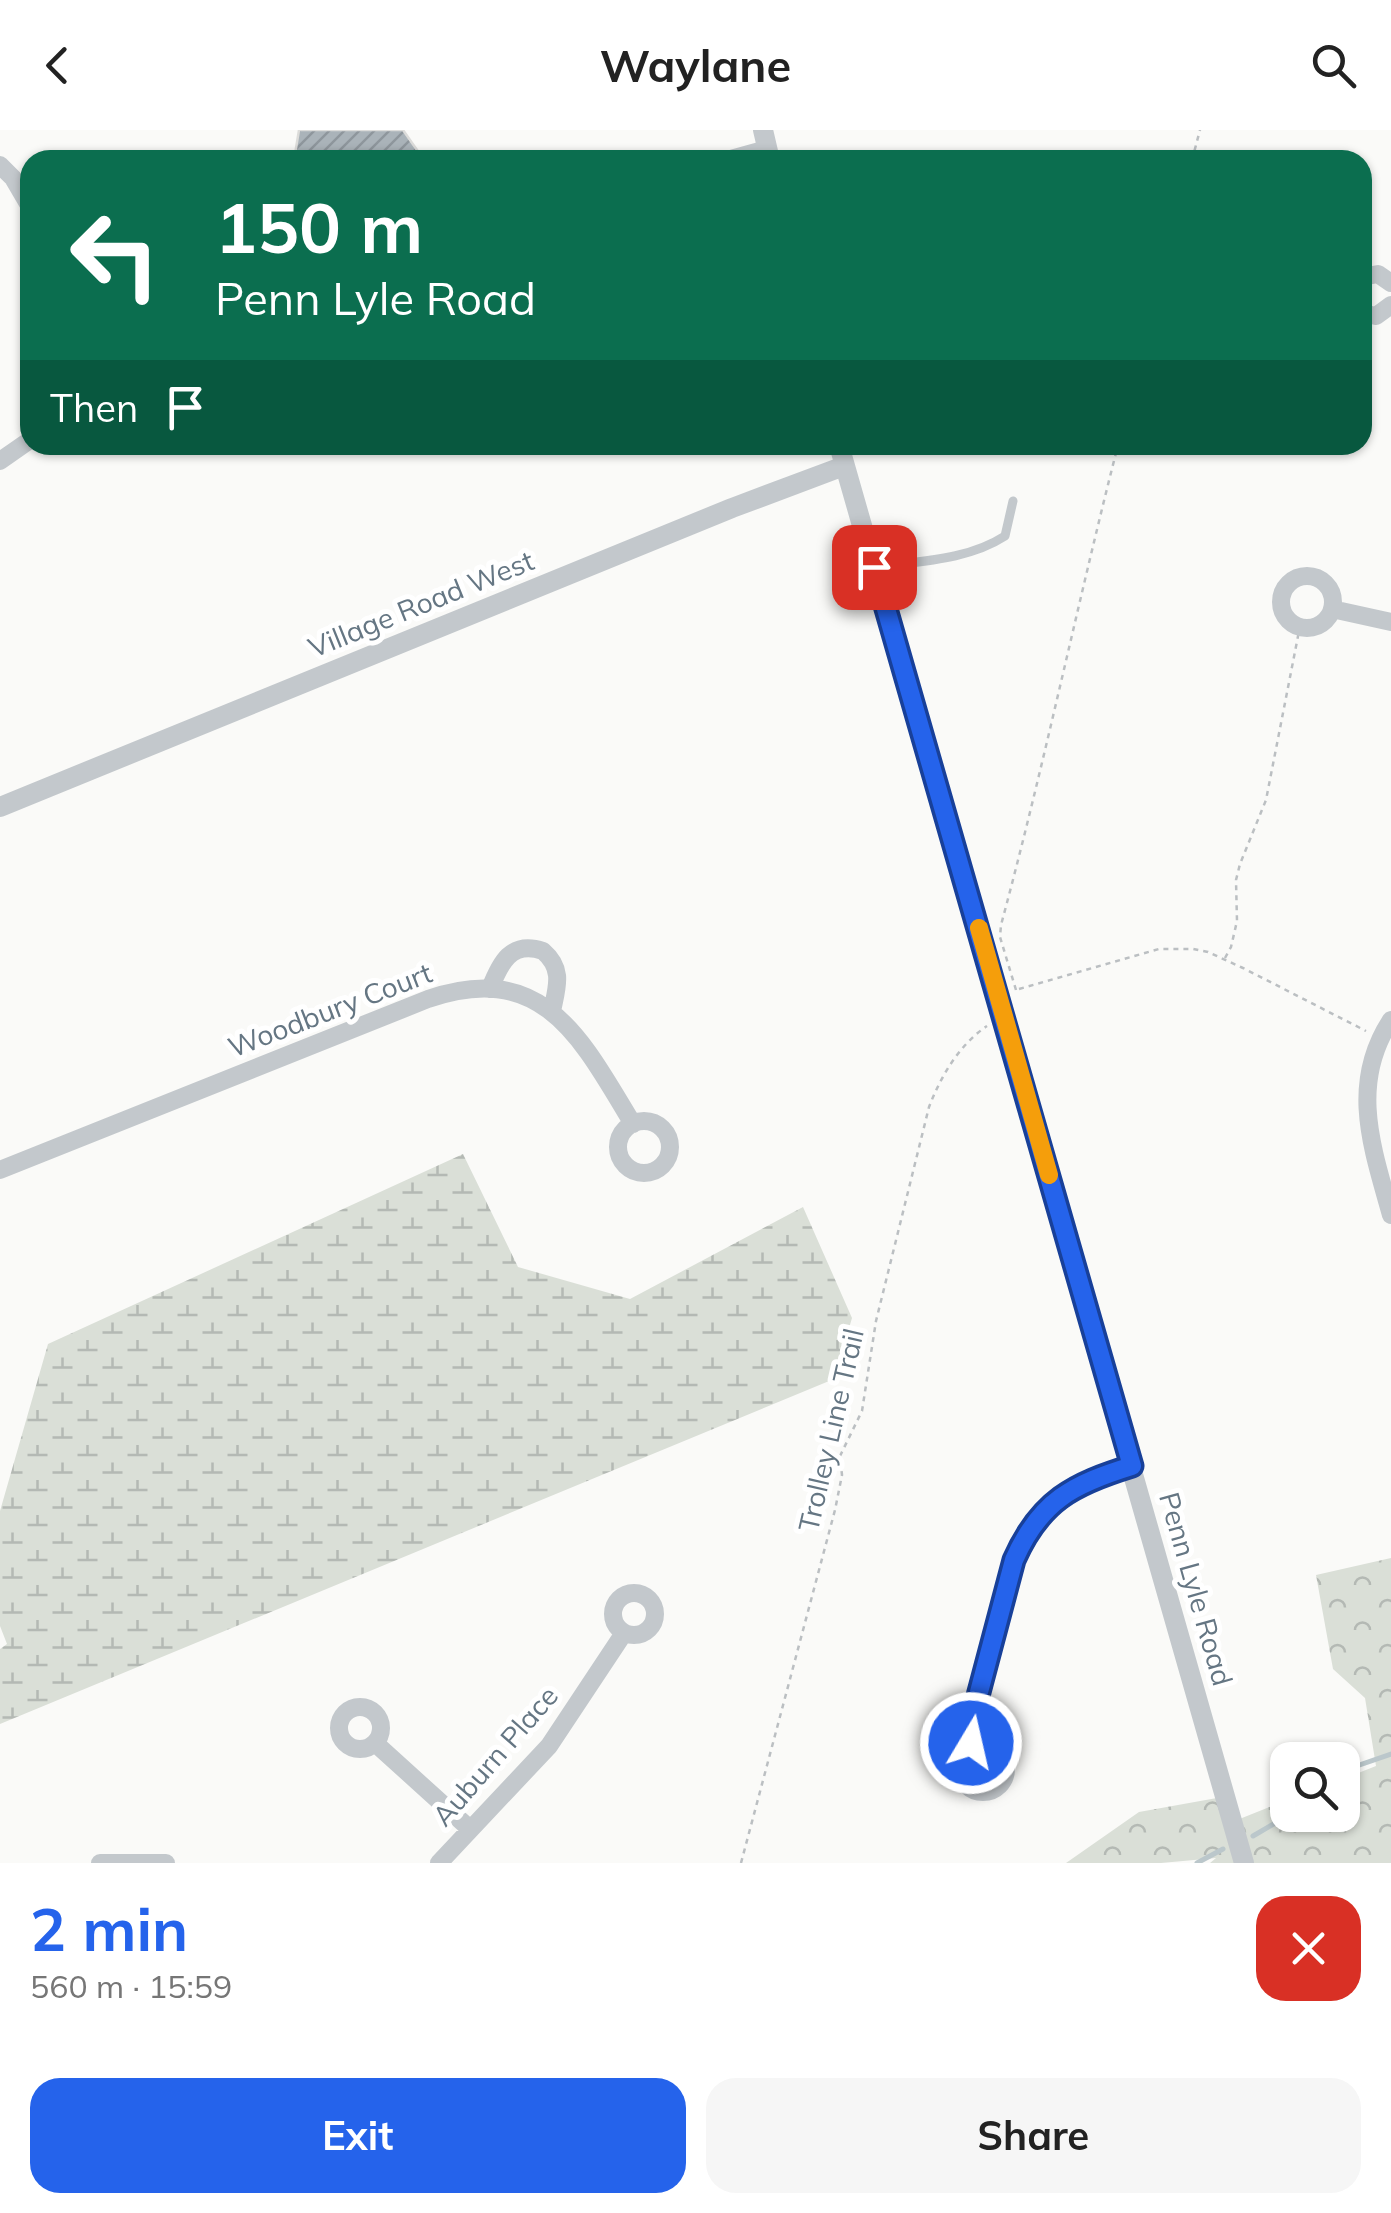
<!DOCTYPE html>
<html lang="en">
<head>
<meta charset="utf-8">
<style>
	body { margin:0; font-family:Mulish,sans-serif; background:#f6f6f6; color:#222; height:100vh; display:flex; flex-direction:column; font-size:38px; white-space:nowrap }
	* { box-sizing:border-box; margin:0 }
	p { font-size:32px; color:#767676 }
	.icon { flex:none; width:55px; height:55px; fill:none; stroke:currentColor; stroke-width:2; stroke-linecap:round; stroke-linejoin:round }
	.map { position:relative; height:1733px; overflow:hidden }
	.details { display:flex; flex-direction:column; background:#fff; flex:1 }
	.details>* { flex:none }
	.hud { position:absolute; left:20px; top:20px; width:1352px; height:305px; border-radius:30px; box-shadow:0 2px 8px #0004; background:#0b6e4f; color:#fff; overflow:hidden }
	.fabs { position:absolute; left:1270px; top:1612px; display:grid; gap:20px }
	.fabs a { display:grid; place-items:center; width:90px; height:90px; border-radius:20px; background:#fff; box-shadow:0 2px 8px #0004; font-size:50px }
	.pin { position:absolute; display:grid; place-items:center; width:85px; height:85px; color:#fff; margin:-42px; border-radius:20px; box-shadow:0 5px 15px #0006 }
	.me { position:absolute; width:110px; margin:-55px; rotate:9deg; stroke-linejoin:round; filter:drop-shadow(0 0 8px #0008) }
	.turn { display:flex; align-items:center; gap:35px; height:210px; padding:0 30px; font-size:45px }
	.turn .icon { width:130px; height:130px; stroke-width:2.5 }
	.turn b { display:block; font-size:70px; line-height:85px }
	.then { display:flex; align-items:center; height:95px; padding:0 30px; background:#0003; gap:20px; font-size:38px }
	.round { display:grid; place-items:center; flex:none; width:105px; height:105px; border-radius:30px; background:#f6f6f6 }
	.summary { display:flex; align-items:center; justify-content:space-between; height:170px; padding:0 30px }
	h1 { font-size:60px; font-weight:700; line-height:75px; color:#2563eb }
	.button { display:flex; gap:20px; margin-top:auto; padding:20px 30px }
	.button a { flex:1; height:115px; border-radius:30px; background:#2563eb; color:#fff; font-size:40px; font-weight:700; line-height:115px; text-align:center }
	.button a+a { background:#f6f6f6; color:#222 }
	header { display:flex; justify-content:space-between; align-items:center; height:130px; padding:0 30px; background:#fff; font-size:45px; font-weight:700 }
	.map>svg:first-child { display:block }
	.forest { fill:url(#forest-crowns) }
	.wetland { fill:url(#wetland-marsh) }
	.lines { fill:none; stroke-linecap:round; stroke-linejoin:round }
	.stream { stroke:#bbc7cb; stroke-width:5 }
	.building { fill:url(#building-hatch); stroke:#dcdcda; stroke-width:2.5 }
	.path { stroke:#bbbfc2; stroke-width:2.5; stroke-dasharray:5 5; stroke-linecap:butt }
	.service { stroke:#c3c8cc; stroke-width:9 }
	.minor { stroke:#c3c8cc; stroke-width:18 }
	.tertiary { stroke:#c3c8cc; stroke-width:20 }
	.route-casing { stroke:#184099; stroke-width:25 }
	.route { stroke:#2563eb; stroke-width:18 }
	.slow { stroke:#f59e0b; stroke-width:18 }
	.labels { text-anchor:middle; stroke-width:10; stroke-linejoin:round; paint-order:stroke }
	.street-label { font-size:28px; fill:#657683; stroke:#fff }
</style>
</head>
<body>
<header><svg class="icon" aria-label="back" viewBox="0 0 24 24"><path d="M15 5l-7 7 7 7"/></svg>Waylane<svg class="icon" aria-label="search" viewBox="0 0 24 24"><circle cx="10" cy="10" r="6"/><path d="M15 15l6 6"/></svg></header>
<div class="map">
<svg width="1391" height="1733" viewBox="0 0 1391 1733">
	<defs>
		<pattern id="forest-crowns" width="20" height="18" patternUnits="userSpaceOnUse" patternTransform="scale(2.5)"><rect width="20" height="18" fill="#dadfd7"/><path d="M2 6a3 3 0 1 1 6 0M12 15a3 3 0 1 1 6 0" fill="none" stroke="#b4b9b4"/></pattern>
		<pattern id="wetland-marsh" width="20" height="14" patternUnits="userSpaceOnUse" patternTransform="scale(2.5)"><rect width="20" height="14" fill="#dadfd7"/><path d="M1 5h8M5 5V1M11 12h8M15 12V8" fill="none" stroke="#b4b9b4"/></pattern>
		<pattern id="building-hatch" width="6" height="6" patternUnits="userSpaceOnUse" patternTransform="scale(2.5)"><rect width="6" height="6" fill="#aab3b9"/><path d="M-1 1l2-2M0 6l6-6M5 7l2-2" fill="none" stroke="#8e969c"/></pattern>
	</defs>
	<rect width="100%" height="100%" fill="#fafaf8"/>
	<path class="forest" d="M1391 1428V1733H1210L1216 1728 1161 1733H1066L1139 1682 1228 1666 1237 1690 1287 1670 1288 1685H1342L1343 1649 1376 1636 1365 1568 1333 1539 1316 1445Z"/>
	<path class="wetland" d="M463 1024 518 1137 630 1169 803 1077 852 1188 834 1249 0 1594V1519L7 1514 0 1496V1381L48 1214Z"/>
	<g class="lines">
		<path class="stream" d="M1342 1641 1391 1624
			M1253 1706 1289 1685
			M1197 1733 1223 1719"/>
	</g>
	<path class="building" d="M299 0H403L424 30H294Z"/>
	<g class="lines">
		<path class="path" d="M1192 30 1200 0
			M1225 828 1231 817 1237 791 1236 750 1240 734 1266 670 1300 496
			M1019 859 1159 819H1193L1208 822 1243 838 1366 901
			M1016 860 1000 807 1001 795C1044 636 1077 475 1118 315
			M741 1733 835 1380 842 1345 840 1326 862 1281 876 1191 929 977C941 946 959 915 987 896"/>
		<path class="service" d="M710 30 764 15
			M877 437C920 431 968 430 1005 406L1013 371"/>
		<path class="minor" d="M0 35 13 48 30 77
			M1362 147 1378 144 1391 153
			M1362 183 1376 186 1391 175
			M0 331 30 310
			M1281 472a26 26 0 1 1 52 0a26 26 0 1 1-52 0Z
			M1332 479 1391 492
			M490 859C500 833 511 810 543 821 564 839 557 857 552 881
			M1391 890C1349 954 1372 1017 1391 1085
			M618 1017a26 26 0 1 1 52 0a26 26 0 1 1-52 0Z
			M0 1040 428 869C544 829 582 910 633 994
			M613 1484a21 21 0 1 1 42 0a21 21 0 1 1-42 0Z
			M339 1598a21 21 0 1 1 42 0a21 21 0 1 1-42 0Z
			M375 1613 470 1699
			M960 1639a23 23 0 1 1 46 0a23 23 0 1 1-46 0Z
			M973 1618 970 1596 1015 1430C1040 1371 1073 1354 1133 1336
			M100 1733H166
			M439 1733 549 1616 624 1503"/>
		<path class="tertiary" d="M763 0 770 30
			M839 315 1244 1733
			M0 677 732 378 844 336"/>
	</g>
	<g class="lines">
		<defs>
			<path id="route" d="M874 437 1132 1336C1073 1354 1040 1371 1014 1430L970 1596 971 1613"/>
		</defs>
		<use href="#route" class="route-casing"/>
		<use href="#route" class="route"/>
		<path class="slow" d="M979 798 1049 1045"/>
	</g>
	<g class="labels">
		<g class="street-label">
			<text transform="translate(421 474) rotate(-22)" y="10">Village Road West</text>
			<text transform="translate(330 880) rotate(-21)" y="10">Woodbury Court</text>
			<text transform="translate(831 1300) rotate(-77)" y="10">Trolley Line Trail</text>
			<text transform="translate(1196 1459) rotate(74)" y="10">Penn Lyle Road</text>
			<text transform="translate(495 1626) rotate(-49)" y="10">Auburn Place</text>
		</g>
	</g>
</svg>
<div class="fabs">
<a><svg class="icon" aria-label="search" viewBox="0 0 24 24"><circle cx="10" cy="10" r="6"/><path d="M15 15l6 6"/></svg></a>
</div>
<div class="pin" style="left:874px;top:437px;background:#d93025"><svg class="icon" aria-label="arrive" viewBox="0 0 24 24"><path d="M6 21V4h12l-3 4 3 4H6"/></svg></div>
<svg class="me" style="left:971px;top:1613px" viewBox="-20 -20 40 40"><circle r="17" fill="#2563eb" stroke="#fff" stroke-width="3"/><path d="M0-11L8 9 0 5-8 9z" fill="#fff"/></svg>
<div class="hud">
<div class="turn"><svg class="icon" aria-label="left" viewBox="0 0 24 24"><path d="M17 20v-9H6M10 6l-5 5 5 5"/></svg><div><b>150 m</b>Penn Lyle Road</div></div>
<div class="then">Then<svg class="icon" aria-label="arrive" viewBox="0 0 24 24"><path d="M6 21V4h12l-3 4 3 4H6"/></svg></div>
</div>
</div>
<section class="details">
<div class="summary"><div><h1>2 min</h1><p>560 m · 15:59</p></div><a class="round" style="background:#d93025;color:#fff"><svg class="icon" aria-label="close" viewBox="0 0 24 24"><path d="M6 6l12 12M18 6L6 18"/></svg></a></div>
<div class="button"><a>Exit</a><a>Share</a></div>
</section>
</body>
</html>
